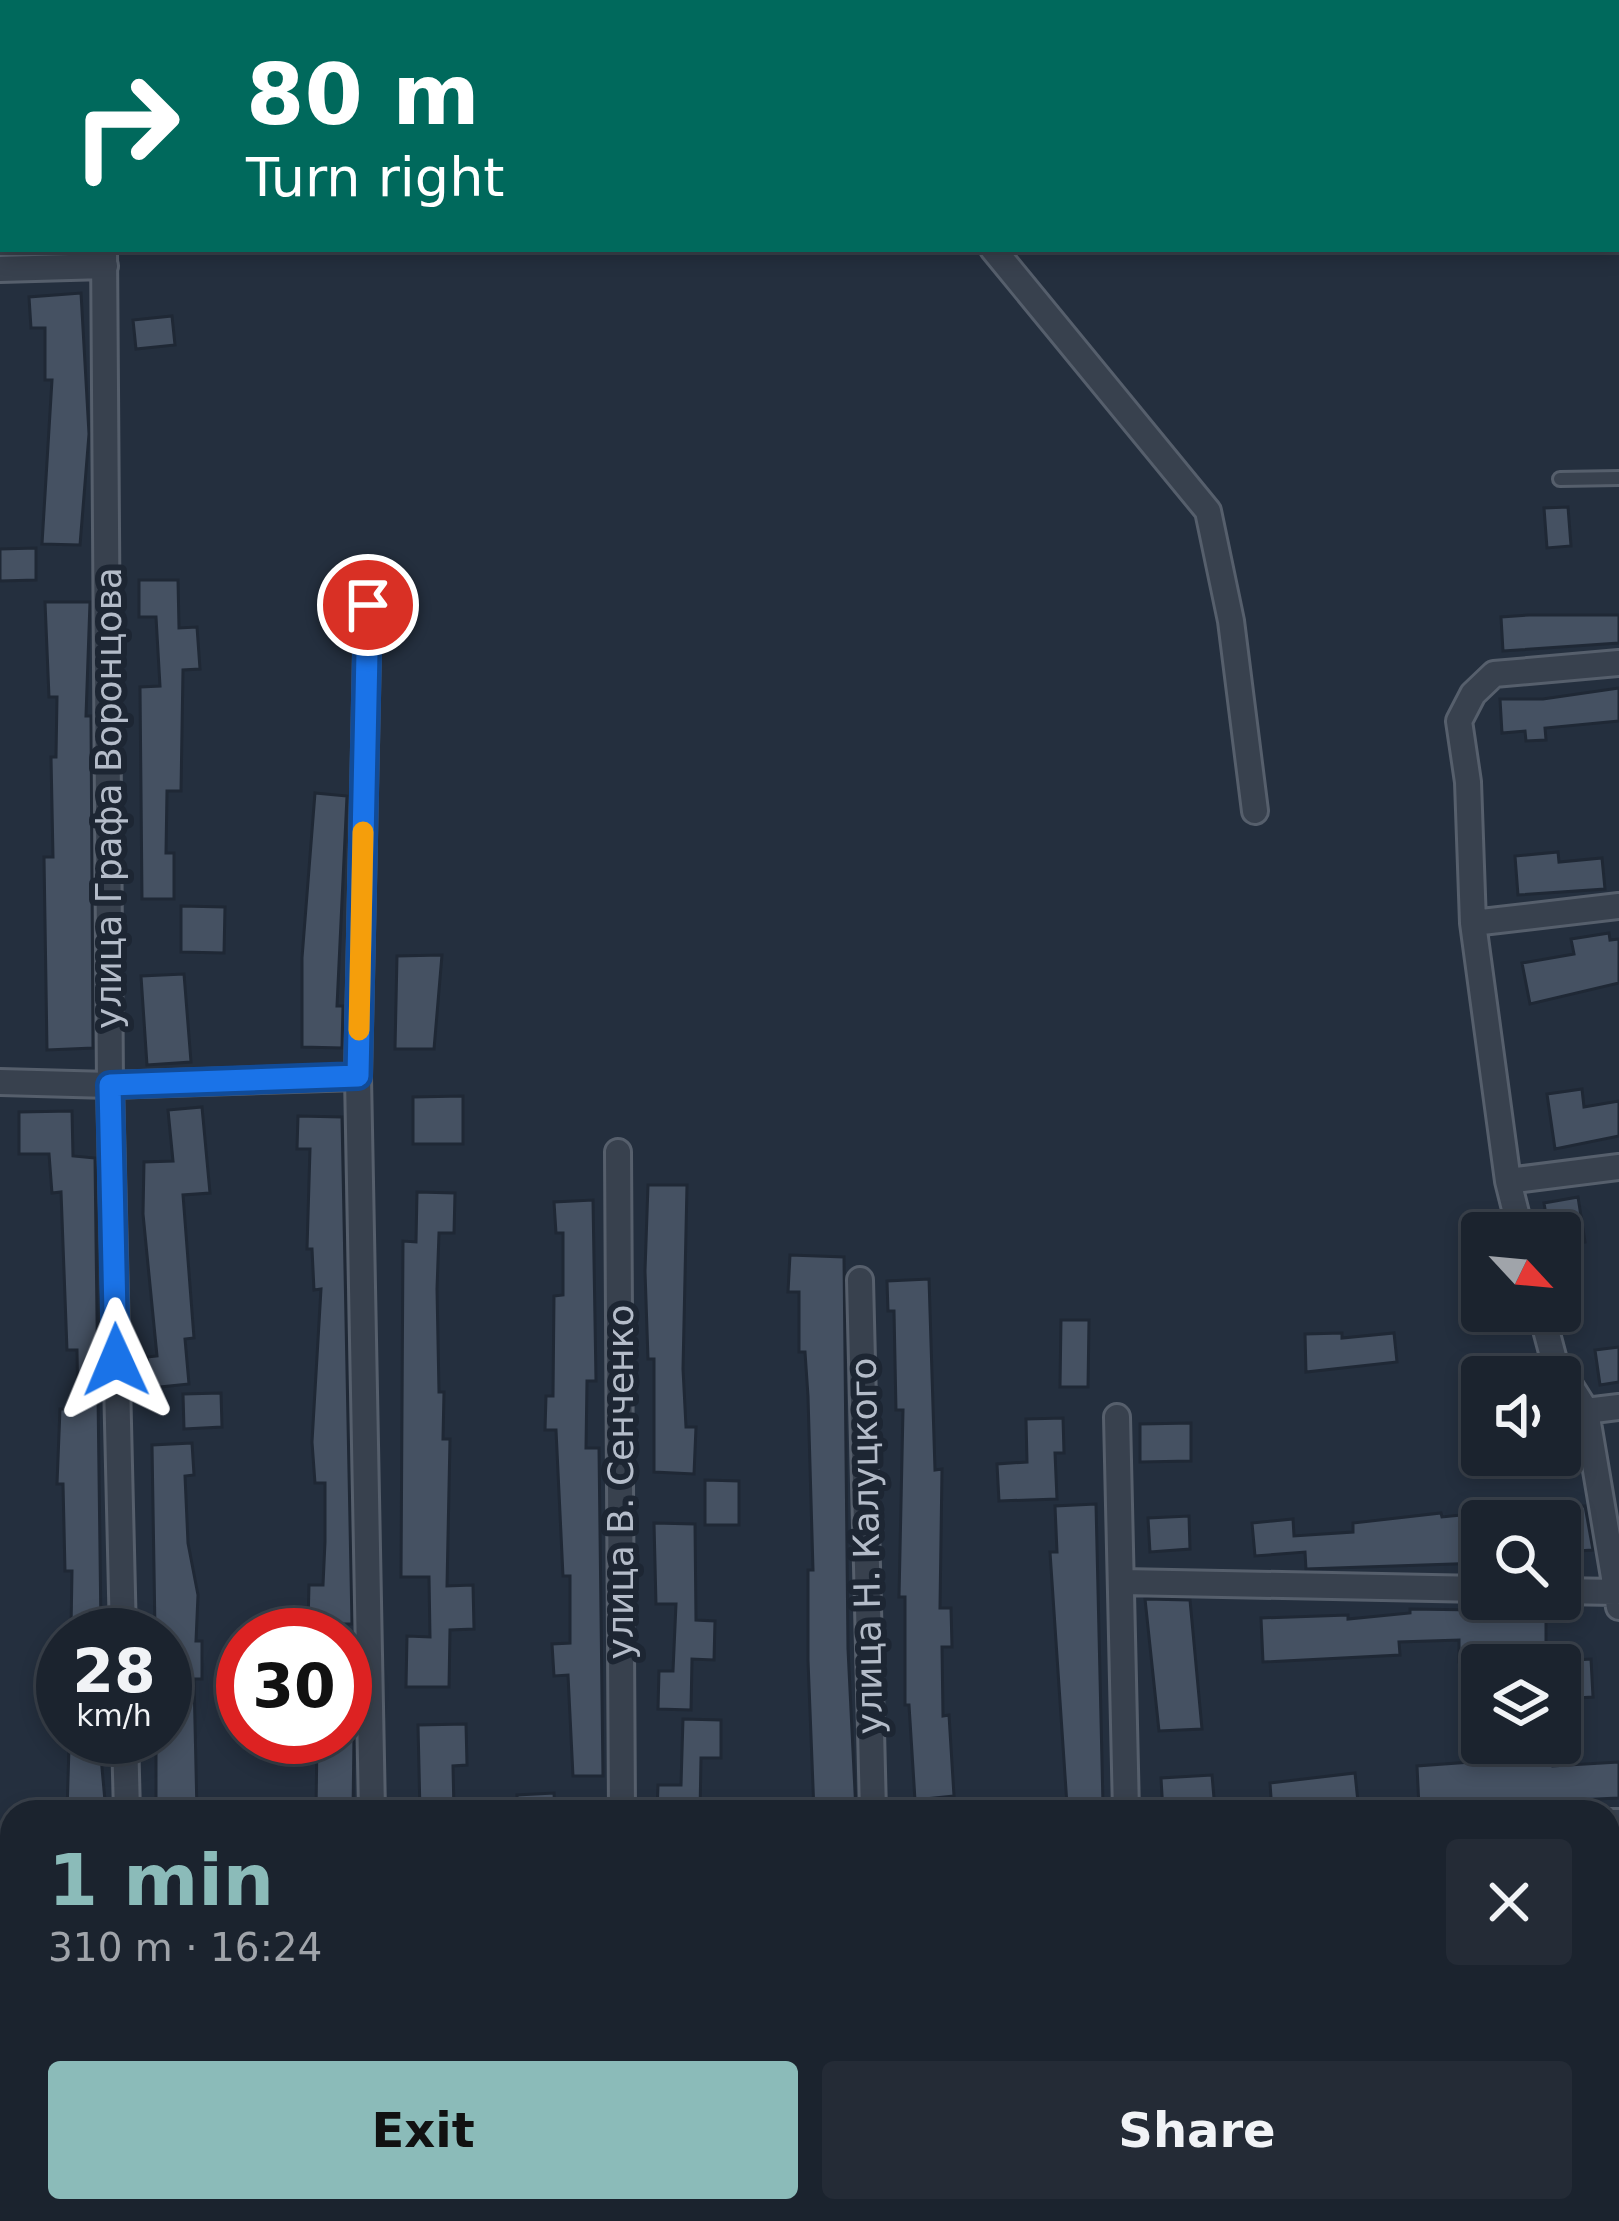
<!DOCTYPE html>
<html lang="en">
<head>
<meta charset="utf-8">
<style>
	body { margin:0; font-family:"DejaVu Sans",sans-serif; background:#242b36; color:#f1f3f6; height:100vh; display:flex; flex-direction:column; font-size:45px; white-space:nowrap }
	* { box-sizing:border-box; margin:0 }
	p { font-size:39px; color:#a0a4aa }
	.icon { flex:none; width:66px; height:66px; fill:none; stroke:currentColor; stroke-width:2; stroke-linecap:round; stroke-linejoin:round }
	.map { position:relative; flex:1; overflow:hidden }
	.panel { position:absolute; left:0px; top:1800px; width:1620px; height:423px; display:flex; flex-direction:column; background:#1b232e; border-radius:36px 36px 0 0; box-shadow:0 6px 18px #0003,0 0 0 3px #39404a }
	.panel>* { flex:none }
	.banner { position:absolute; left:0px; top:0px; width:1620px; height:252px; box-shadow:0 6px 18px #0003,0 0 0 3px #39404a; background:#00695c; color:#fff; overflow:hidden }
	.needle { width:78px; rotate:116deg }
	.tools { position:absolute; left:1461px; top:1212px; display:grid; gap:24px }
	.tools a { display:grid; place-items:center; width:120px; height:120px; border-radius:12px; background:#1b232e; box-shadow:0 6px 18px #0003,0 0 0 3px #39404a; font-size:60px }
	.speed { position:absolute; left:36px; top:1608px; display:flex; gap:24px; font-size:60px; font-weight:700; text-align:center }
	.speed>* { display:grid; place-content:center; width:156px; height:156px; border-radius:50%; background:#1b232e; box-shadow:0 6px 18px #0003,0 0 0 3px #39404a; line-height:1 }
	.speed small { font-size:30px; font-weight:400 }
	.speed .limit { border:18px solid #d22; background:#fff; color:#111 }
	.pin { position:absolute; display:grid; place-items:center; width:102px; height:102px; color:#fff; margin:-51px; border:6px solid #fff; border-radius:50%; box-shadow:0 3px 12px #0007 }
	.me { position:absolute; width:132px; margin:-66px; rotate:359deg; stroke-linejoin:round; filter:drop-shadow(0 0 9px #0008) }
	.turn { display:flex; align-items:center; gap:42px; height:252px; padding:0 48px; font-size:54px }
	.turn .icon { width:156px; height:156px; stroke-width:2.5 }
	.turn b { display:block; font-size:84px; line-height:102px }
	.round { display:grid; place-items:center; flex:none; width:126px; height:126px; border-radius:12px; background:#242b36 }
	.summary { display:flex; align-items:center; justify-content:space-between; height:204px; padding:0 48px }
	h1 { font-size:72px; font-weight:600; line-height:90px; color:#8bbbb9 }
	.action { display:flex; gap:24px; margin-top:auto; padding:24px 48px }
	.action a { flex:1; height:138px; border-radius:12px; background:#8bbbb9; color:#111; font-size:48px; font-weight:600; line-height:138px; text-align:center }
	.action a+a { background:#242b36; color:#f1f3f6 }
	.map>svg:first-child { display:block }
	.building { fill:#455162; stroke:#1f2835; stroke-width:3 }
	.lines { fill:none; stroke-linecap:round; stroke-linejoin:round }
	.lane-casing { stroke:#565f6c; stroke-width:18 }
	.street-casing { stroke:#565f6c; stroke-width:30 }
	.lane { stroke:#38414e; stroke-width:12 }
	.street { stroke:#38414e; stroke-width:24 }
	.route-casing { stroke:#114b97; stroke-width:30 }
	.route { stroke:#1a73e8; stroke-width:21 }
	.slow { stroke:#f59e0b; stroke-width:21 }
	.labels { text-anchor:middle; stroke-width:12; stroke-linejoin:round; paint-order:stroke }
	.street-label { font-size:36px; fill:#b4bcc9; stroke:#1d2633 }
</style>
</head>
<body>
<div class="map">
<svg width="1619" height="2221" viewBox="0 0 1619 2221">
	<rect width="100%" height="100%" fill="#242f3e"/>
	<path class="building" d="M81 293 89 434 80 545 42 544 52 380H45V328H31L29 297Z
		M172 316 175 345 136 349 133 320Z
		M1568 507 1571 546 1547 548 1544 508Z
		M36 548V580L0 581V549Z
		M139 580H178L179 628 197 627 200 669 183 670 181 791H167L166 853H174V899H142L140 687 160 686 156 617H139Z
		M45 602H90L86 716H91L93 1048 47 1050 44 857H53L51 757H56L57 697H49Z
		M1529 615H1619V643L1503 651 1501 617Z
		M1619 688V721L1545 728 1546 740 1526 741 1525 731 1502 733 1500 699H1543Z
		M315 793 347 796 337 1006H343L342 1048 302 1047V958Z
		M1558 852 1559 862 1602 858 1605 889 1518 895 1515 856Z
		M181 906 225 907 224 953 181 952Z
		M1609 933 1610 940 1619 939V983L1530 1004 1522 963 1574 954 1571 939Z
		M442 955 434 1049H395L397 956Z
		M184 974 191 1062 147 1065 141 976Z
		M1582 1089 1584 1107 1619 1101V1136L1555 1149 1547 1094Z
		M463 1096V1144H413V1097Z
		M202 1107 210 1193 183 1195 194 1338 185 1339 189 1384 150 1388 147 1357 157 1356 143 1214 144 1162 173 1161 168 1110Z
		M72 1111 73 1156 95 1158 101 1629H71L72 1571H65L63 1484H57L60 1409H78L77 1350H67L61 1192 52 1193 49 1154H19V1112Z
		M298 1116 342 1117 352 1624H308L309 1585H323L325 1542V1483H315L312 1442 321 1289 314 1290 312 1249H307L310 1149H297Z
		M648 1185H687L683 1369 686 1427H696L694 1474 654 1472V1359H648L645 1271Z
		M417 1192 455 1193 454 1233H439L437 1289 439 1392H444L443 1439H450L447 1586 473 1585 474 1629 450 1630 449 1687H406L407 1636 430 1637 429 1577H401L403 1241 416 1242Z
		M1578 1197 1585 1242 1560 1246V1233H1549L1544 1203Z
		M593 1200 596 1381H587L586 1448H599L603 1776H573L568 1675 554 1676 552 1644 570 1643V1576H563L556 1430H545L546 1396H553L554 1296 563 1295V1233H556L554 1202Z
		M790 1255 844 1257 848 1649 856 1812H814L808 1660V1570H813L808 1396 805 1352H799V1292H788Z
		M929 1279 935 1470 942 1469 940 1608H951L952 1647H942L943 1716 949 1715 954 1796 915 1800 909 1705H905V1597H899L903 1410H896L894 1311H888L887 1281Z
		M1061 1320H1089L1088 1387H1060Z
		M1342 1333V1338L1394 1333 1397 1362 1306 1372 1305 1334Z
		M1619 1347V1382L1600 1385 1595 1350Z
		M221 1393 222 1427 184 1429 183 1394Z
		M1063 1418 1064 1453H1055L1057 1499 999 1501 997 1464 1027 1462 1026 1419Z
		M1191 1423V1461L1140 1462V1424Z
		M192 1443 194 1475 185 1476 188 1543 198 1595 196 1641H202V1679H194L197 1812H156V1738H165V1631H155L152 1445Z
		M705 1480 739 1481V1525H705Z
		M1096 1504 1103 1805H1067L1050 1552H1057L1055 1506Z
		M1585 1506 1593 1550 1560 1552V1507Z
		M1441 1513 1442 1517 1482 1513V1563L1306 1569 1305 1552 1255 1556 1252 1523 1293 1519 1294 1536 1353 1532V1523Z
		M1189 1516 1190 1549 1150 1552 1148 1518Z
		M654 1523 695 1524 696 1620 715 1621 714 1660 692 1659 691 1710 658 1709 659 1671H673L676 1604H656Z
		M1145 1599 1190 1600 1202 1729 1159 1731Z
		M1410 1609 1546 1611V1650L1498 1651V1661L1459 1662V1640L1399 1642 1400 1655 1263 1662 1261 1618 1348 1615V1619L1410 1613Z
		M1591 1659 1593 1697 1560 1699V1661Z
		M683 1719 721 1720V1758H701L700 1812H657L658 1785H681Z
		M466 1724 467 1765 453 1766 454 1812H420L418 1725Z
		M317 1737H354L353 1812H316Z
		M100 1746 106 1812H67L69 1747Z
		M1553 1756V1766L1619 1762V1798L1419 1807 1417 1766Z
		M1355 1773 1359 1812H1272L1270 1783Z
		M1212 1775 1215 1810 1163 1812 1161 1778Z
		M554 1793 555 1812H518L517 1795Z"/>
	<g class="lines">
		<defs>
			<path id="lane" d="M1560 479 1619 478"/>
			<path id="street" d="M95 0V3
				M897 0V3
				M104 249 110 1085 123 1635
				M993 249 1208 511 1231 621 1255 811
				M0 269 105 266
				M368 605 358 1077 372 1812
				M1473 923 1619 906
				M0 1082 110 1085 358 1077
				M618 1152 622 1812
				M1508 1181 1619 1167
				M1521 1233 1508 1181 1473 923 1468 782 1459 721 1473 694 1494 674 1619 663
				M860 1280 873 1812
				M1541 1311 1554 1360 1586 1411 1619 1607
				M1586 1411 1619 1407
				M1117 1417 1126 1812
				M1123 1582 1482 1589
				M1560 1591 1616 1592
				M125 1737 127 1812
				M1608 1822H1619
				M0 1868H12
				M1608 2073H1619
				M135 2211 136 2221
				M383 2211 384 2221
				M634 2211V2221
				M890 2211V2221
				M1141 2211 1142 2221"/>
		</defs>
		<use href="#lane" class="lane-casing"/>
		<use href="#street" class="street-casing"/>
		<use href="#lane" class="lane"/>
		<use href="#street" class="street"/>
	</g>
	<g class="lines">
		<defs>
			<path id="route" d="M116 1360 110 1085 358 1076 368 605"/>
		</defs>
		<use href="#route" class="route-casing"/>
		<use href="#route" class="route"/>
		<path class="slow" d="M359 1030 363 832"/>
	</g>
	<g class="labels">
		<g class="street-label">
			<text transform="translate(108 798) rotate(-90)" y="13">улица Графа Воронцова</text>
			<text transform="translate(620 1482) rotate(-90)" y="13">улица В. Сенченко</text>
			<text transform="translate(866 1546) rotate(-91)" y="13">улица Н. Калуцкого</text>
		</g>
	</g>
</svg>
<div class="tools">
<a><svg class="needle" viewBox="-14 -14 28 28"><path d="M0-13l5 13h-10z" fill="#e53935"/><path d="M0 13l5-13h-10z" fill="#a0a4aa"/></svg></a>
<a><svg class="icon" aria-label="sound" viewBox="0 0 24 24"><path d="M4 9h4l5-4v14l-5-4H4zM17 9q2 3 0 6"/></svg></a>
<a><svg class="icon" aria-label="search" viewBox="0 0 24 24"><circle cx="10" cy="10" r="6"/><path d="M15 15l6 6"/></svg></a>
<a><svg class="icon" aria-label="layers" viewBox="0 0 24 24"><path d="M12 4l9 5-9 5-9-5zM3 14l9 5 9-5"/></svg></a>
</div>
<div class="speed"><div>28<small>km/h</small></div><div class="limit">30</div></div>
<div class="pin" style="left:368px;top:605px;background:#d93025"><svg class="icon" aria-label="arrive" viewBox="0 0 24 24"><path d="M6 21V4h12l-3 4 3 4H6"/></svg></div>
<svg class="me" style="left:116px;top:1360px" viewBox="-20 -20 40 40"><path d="M0-17L14 15 0 8-14 15z" fill="#1a73e8" stroke="#fff" stroke-width="4"/></svg>
<div class="banner">
<div class="turn"><svg class="icon" aria-label="right" viewBox="0 0 24 24"><path d="M7 20v-9h11M14 6l5 5-5 5"/></svg><div><b>80 m</b>Turn right</div></div>
</div>
<section class="panel">
<div class="summary"><div><h1>1 min</h1><p>310 m · 16:24</p></div><a class="round"><svg class="icon" aria-label="close" viewBox="0 0 24 24"><path d="M6 6l12 12M18 6L6 18"/></svg></a></div>
<div class="action"><a>Exit</a><a>Share</a></div>
</section>
</div>
</body>
</html>
